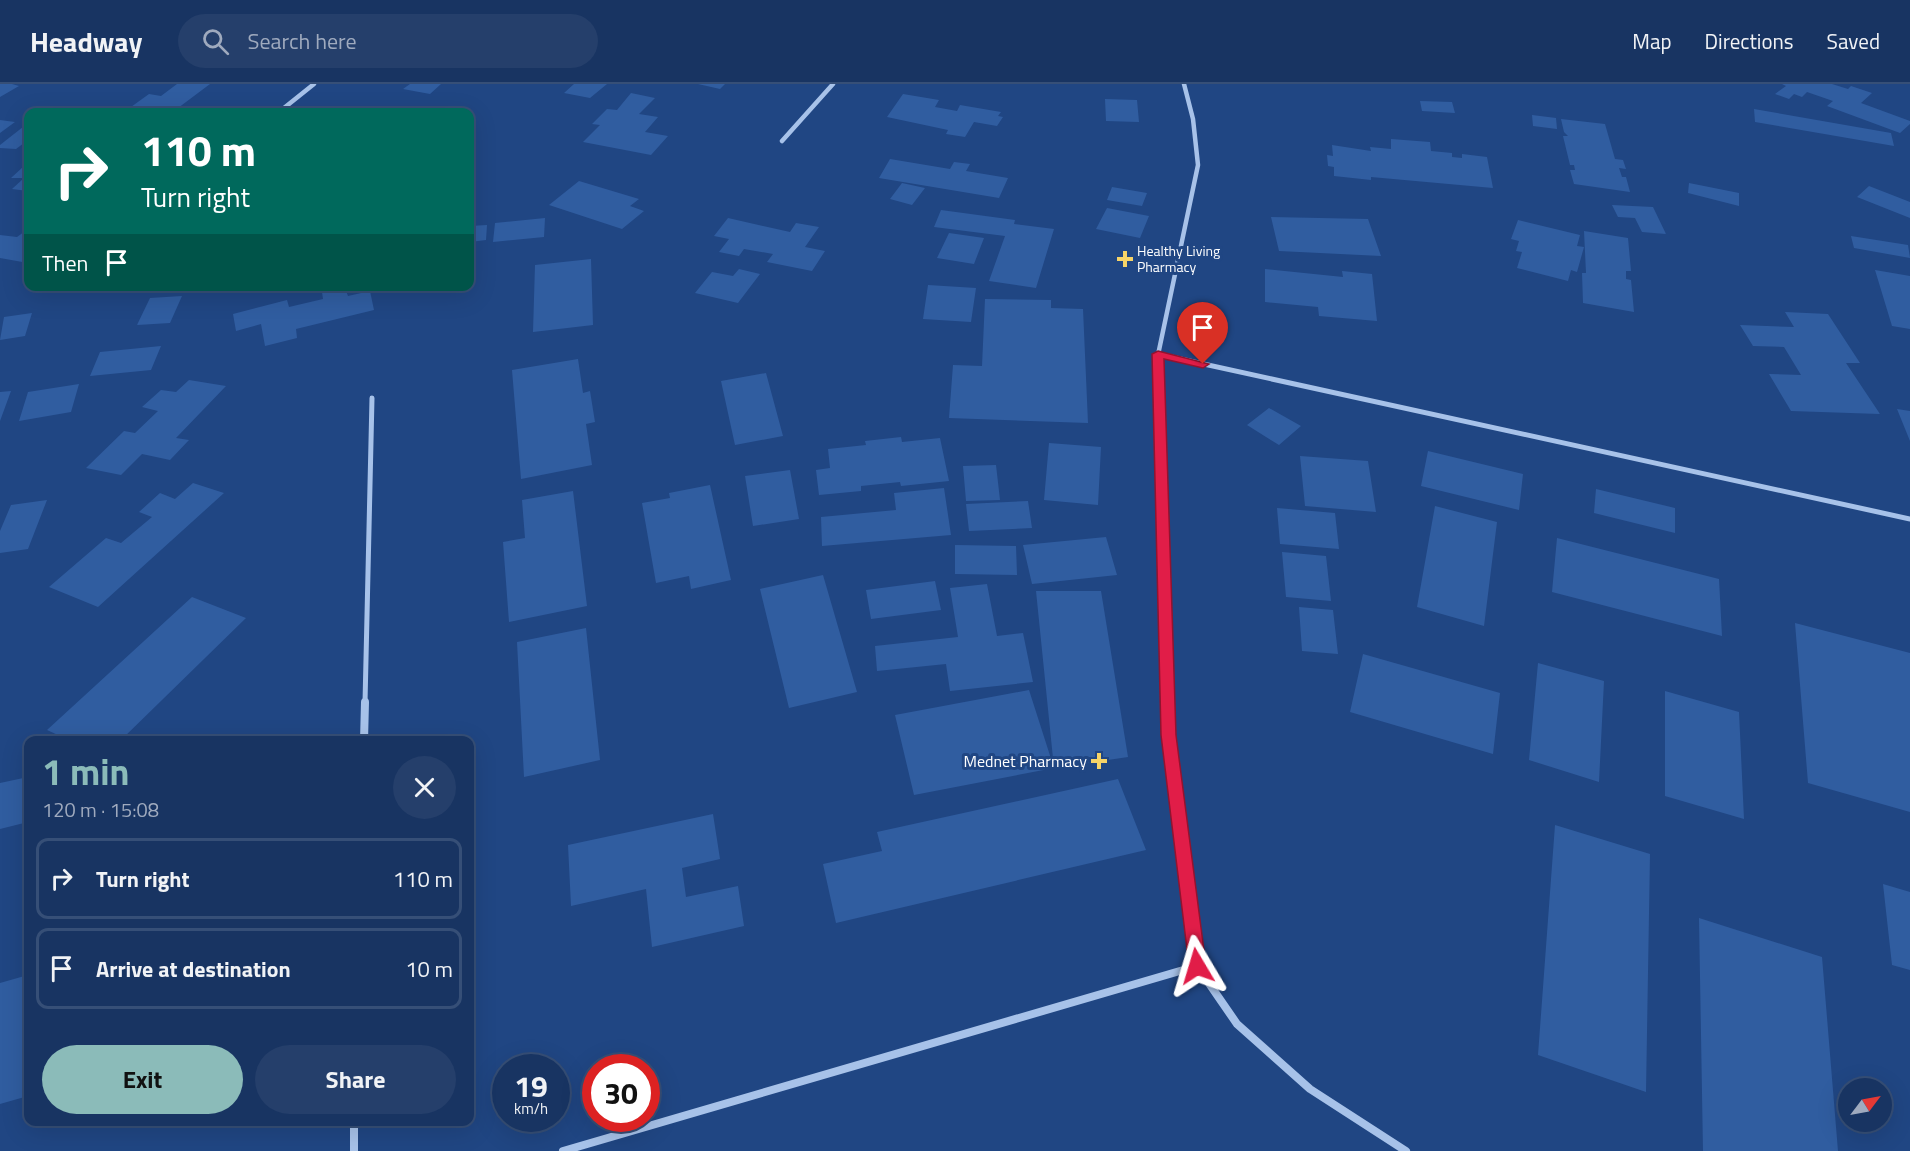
<!DOCTYPE html>
<html lang="en">
<head>
<meta charset="utf-8">
<style>
	body { margin:0; font-family:"Titillium Web",sans-serif; background:#253f6b; color:#f1f3f6; height:100vh; display:flex; flex-direction:column; font-size:22px; white-space:nowrap }
	* { box-sizing:border-box; margin:0 }
	p { font-size:20px; color:#9faabe }
	.icon { flex:none; width:33px; height:33px; fill:none; stroke:currentColor; stroke-width:2; stroke-linecap:round; stroke-linejoin:round }
	.map { position:relative; flex:1; overflow:hidden }
	.details { position:absolute; left:24px; top:652px; width:450px; height:390px; display:flex; flex-direction:column; background:#183462; border-radius:12px; box-shadow:0 6px 24px #0002,0 0 0 2px #364f77 }
	.details>* { flex:none }
	.guide { position:absolute; left:24px; top:24px; width:450px; height:183px; border-radius:12px; box-shadow:0 6px 24px #0002,0 0 0 2px #364f77; background:#00695c; color:#fff; overflow:hidden }
	.needle { width:39px; rotate:58deg }
	.buttons { position:absolute; left:1838px; top:994px; display:grid; gap:12px }
	.buttons a { display:grid; place-items:center; width:54px; height:54px; border-radius:50%; background:#183462; box-shadow:0 6px 24px #0002,0 0 0 2px #364f77; font-size:30px }
	.speed { position:absolute; left:492px; top:970px; display:flex; gap:12px; font-size:30px; font-weight:700; text-align:center }
	.speed>* { display:grid; place-content:center; width:78px; height:78px; border-radius:50%; background:#183462; box-shadow:0 6px 24px #0002,0 0 0 2px #364f77; line-height:1 }
	.speed small { font-size:15px; font-weight:400 }
	.speed .limit { border:9px solid #d22; background:#fff; color:#111 }
	.pin { position:absolute; display:grid; place-items:center; width:51px; height:51px; color:#fff; margin:-62px -26px; border-radius:50% 50% 50% 0; rotate:-45deg; box-shadow:0 0 6px #0007 }
	.pin .icon { rotate:45deg }
	.me { position:absolute; width:66px; margin:-33px; rotate:353deg; stroke-linejoin:round; filter:drop-shadow(0 0 4px #0008) }
	.turn { display:flex; align-items:center; gap:21px; height:126px; padding:0 18px; font-size:27px }
	.turn .icon { width:78px; height:78px; stroke-width:2.5 }
	.turn b { display:block; font-size:42px; line-height:51px }
	.then { display:flex; align-items:center; height:57px; padding:0 18px; background:#0003; gap:12px; font-size:22px }
	.round { display:grid; place-items:center; flex:none; width:63px; height:63px; border-radius:32px; background:#253f6b }
	.headline { display:flex; align-items:center; justify-content:space-between; height:102px; padding:0 18px }
	h1 { font-size:36px; font-weight:700; line-height:45px; color:#8bbbb9 }
	.action { display:flex; gap:12px; margin-top:auto; padding:12px 18px }
	.action a { flex:1; height:69px; border-radius:36px; background:#8bbbb9; color:#111; font-size:24px; font-weight:700; line-height:69px; text-align:center }
	.action a+a { background:#253f6b; color:#f1f3f6 }
	ul { padding:0; list-style:none }
	li { display:flex; align-items:center; gap:18px; height:81px; margin:0 12px 9px; padding:0 6px; border:3px solid #364f77; border-radius:12px }
	li div { flex:1 }
	li b { display:block; font-size:22px }
	li em { font-style:normal }
	header { display:flex; align-items:center; gap:36px; box-sizing:border-box; height:84px; padding:0 30px; background:#183462; border-bottom:2px solid #364f77 }
	header strong { font-size:28px }
	nav { display:flex; gap:33px; margin-inline-start:auto; font-size:21px }
	.search { width:420px; height:54px; background:#253f6b; display:flex; align-items:center; gap:15px; box-sizing:border-box; padding:0 21px; border-radius:33px; color:#9faabe; font-size:22px }
	.map>svg:first-child { display:block }
	.building { fill:#305da0 }
	.lines { fill:none; stroke-linecap:round; stroke-linejoin:round }
	.street-far2 { stroke:#a7c2e9; stroke-width:4.5 }
	.street-far1 { stroke:#a7c2e9; stroke-width:5 }
	.street { stroke:#a7c2e9; stroke-width:8 }
	.route { fill:#e11d48; stroke:#92132f; stroke-width:1.5 }
	.poi-dot { fill:#f6d468; stroke:#204683; stroke-width:2 }
	.labels { text-anchor:middle; stroke-width:6; stroke-linejoin:round; paint-order:stroke }
	.far-poi-label { font-size:14px; fill:#fff; stroke:#204683; text-anchor:start }
	.poi-label { font-size:16px; fill:#fff; stroke:#204683; text-anchor:end }
</style>
</head>
<body>
<header>
<strong>Headway</strong>
<div class="search"><svg class="icon" aria-label="search" viewBox="0 0 24 24"><circle cx="10" cy="10" r="6"/><path d="M15 15l6 6"/></svg>Search here</div>
<nav><a>Map</a><a>Directions</a><a>Saved</a></nav>
</header>
<div class="map">
<svg width="1910" height="1067" viewBox="0 0 1910 1067">
	<rect width="100%" height="100%" fill="#204683"/>
	<path class="building" d="M0 0H12L19 2 0 13Z
		M177 0H210L174 27 158 24 152 28H124L149 10 161 12Z
		M410 0H441L430 10 403 5Z
		M574 0H607L590 14 564 9Z
		M698 0H725L720 5Z
		M1782 0H1832L1848 5 1851 2 1872 9 1861 19 1910 37V40L1900 49 1827 22 1833 17 1807 8 1802 13 1794 10 1789 15 1775 10 1786 2Z
		M631 9 655 14 639 30 658 33 645 48 668 52 651 71 583 58 600 41 592 40 607 25 617 26Z
		M903 10 939 16 935 23 957 27 960 21 1001 28 998 32 1003 33 997 42 974 38 965 53 946 50 948 46 887 33Z
		M1105 15 1137 16 1139 38 1106 37Z
		M1420 17 1452 18 1455 29 1422 27Z
		M1754 25 1891 49 1894 62 1755 38Z
		M1532 31 1556 34 1557 45 1533 42Z
		M1561 35 1605 40 1615 75 1623 76 1626 85 1619 84 1622 93H1626L1630 108 1574 100 1570 86H1575L1574 81H1570L1563 52H1568L1564 48Z
		M0 36 15 38 0 49Z
		M28 39V56L16 65 0 64V61Z
		M1391 55 1430 58 1431 67 1452 69V73L1462 74V70L1487 73 1493 104 1371 93V96L1334 92V83L1328 82 1327 71 1333 72 1332 61 1371 67 1370 63 1391 65Z
		M890 75 950 85 954 78 970 80 966 87 1008 94 999 114 879 94Z
		M24 82 28 83V107L12 105 24 94H11Z
		M579 97 639 115 630 122 644 127 622 145 549 121Z
		M902 99 925 104 912 121 890 115Z
		M1689 99 1739 109V122L1688 109Z
		M1869 102 1910 118V134L1857 113Z
		M1112 103 1147 109 1142 122 1107 116Z
		M1612 121 1653 123 1666 150 1642 148 1635 134 1618 133Z
		M1107 124 1149 132 1140 154 1096 145Z
		M941 126 1015 136 1014 140 1054 145 1036 204 989 197 1005 152 934 143Z
		M1271 133 1368 135 1381 172 1279 167Z
		M545 134 544 153 493 158 495 139Z
		M728 134 790 148 796 139 819 143 805 163 825 167 812 187 767 178 773 170 744 165 739 172 719 168 729 155 714 152Z
		M1518 136 1580 151 1577 162 1584 163 1577 188 1571 186 1568 197 1517 184 1522 168 1516 167 1519 157 1511 155Z
		M487 141 486 156 470 158V142Z
		M28 145V179L0 174V151L17 153Z
		M1584 147 1628 154 1631 187H1626V195L1631 196 1634 228 1583 219 1582 189H1586Z
		M949 149 984 154 974 180 937 174Z
		M1851 152 1908 161 1910 174 1854 164Z
		M591 175 593 241 533 248 535 181Z
		M739 185 760 190 738 219 695 209 712 188 733 192Z
		M1265 185 1343 193 1342 187 1372 190 1377 237 1319 232 1318 223 1265 218Z
		M1875 186 1910 192V245L1892 242Z
		M928 201 976 204 971 238 923 235Z
		M344 202 348 212 370 207 374 226 296 245 297 254 265 262 261 240 236 247 233 230 287 216 289 223 323 215 322 208Z
		M182 212 170 239 137 241 150 214Z
		M985 215 1051 216V224L1083 225 1088 339 949 334 953 281 982 282Z
		M1785 228 1828 230 1860 279H1846L1880 330 1791 327 1769 290 1801 291 1784 263 1753 262 1740 241 1794 243Z
		M32 229 25 252 0 256 4 233Z
		M161 262 151 286 90 292 100 268Z
		M578 275 583 309 590 307 595 338 586 340 592 381 521 395 512 286Z
		M766 289 783 352 735 361 721 297Z
		M189 296 226 302 176 354 189 356 170 376 142 370 121 391 86 384 124 347 135 349 158 327 142 323 161 306 176 308Z
		M79 300 71 328 19 337 28 308Z
		M11 307 0 337V308Z
		M1269 324 1301 342 1279 361 1247 341Z
		M1897 325 1910 327V357Z
		M901 353 902 358 940 354 949 397 901 402 900 398 861 402V407L819 411 816 386 830 384 828 365 866 361 865 357Z
		M1049 359 1101 363 1098 421 1044 416Z
		M1428 367 1523 390 1519 426 1421 402Z
		M1300 372 1368 377 1376 428 1305 422Z
		M996 381 1000 416 966 417 963 382Z
		M790 386 799 435 753 442 745 392Z
		M193 399 224 409 98 523 49 503 106 454 121 459 152 433 139 428 160 409 175 415Z
		M710 401 731 496 691 505 689 492 656 499 642 419 670 414 669 409Z
		M944 404 951 451 822 462 821 433 896 426 894 409Z
		M1596 405 1675 424V449L1594 429Z
		M573 407 587 522 509 538 503 458 525 454 522 416Z
		M47 416 28 465 0 469V447L11 421Z
		M1028 417 1032 444 969 447 966 420Z
		M1435 422 1497 438 1484 542 1417 523Z
		M1277 424 1335 429 1339 465 1280 460Z
		M1106 453 1117 491 1032 500 1023 461Z
		M1557 454 1719 495 1722 552 1552 508Z
		M955 461 1016 462 1017 491 955 490Z
		M1282 468 1326 472 1331 517 1286 513Z
		M823 491 857 608 789 624 760 505Z
		M935 497 941 526 871 535 866 506Z
		M987 500 997 552 1023 549 1033 598 950 607 946 580 877 587 875 562 958 553 950 504Z
		M1036 507H1101L1128 673 1054 684Z
		M192 513 246 534 120 657H71L47 646Z
		M1299 523 1333 526 1338 570 1302 567Z
		M1795 539 1910 569V728L1808 699Z
		M586 544 600 676 524 693 517 558Z
		M1363 570 1500 609 1493 670 1350 628Z
		M1538 579 1604 597 1599 698 1529 676Z
		M1029 606 1054 684 914 711 895 631Z
		M1665 607 1739 628 1744 735 1665 712Z
		M28 693V738L0 745V699Z
		M1118 695 1146 766 836 839 823 780 882 767 877 748Z
		M713 730 720 775 682 784 686 813 738 802 744 842 652 863 646 805 571 822 568 761Z
		M1555 741 1650 770 1646 1008 1538 971Z
		M1883 800 1910 808V886L1892 881Z
		M1699 834 1822 873 1838 1067H1703Z
		M28 891V1012L0 1020V899Z"/>
	<g class="lines">
		<path class="street-far2" d="M279 28 314 0
			M782 57 833 0
			M1158 270 1162 271
			M1158 271 1198 81 1193 35 1184 0"/>
		<path class="street-far1" d="M1158 269 1168 619
			M1158 270 1910 435
			M365 619 372 314"/>
		<path class="street" d="M1168 618 1169 651 1197 882 1237 940 1310 1005 1406 1067
			M364 657 365 618
			M354 1038V1067
			M563 1067 1197 882"/>
	</g>
	<path class="route" d="M1158 267 1209 280 1203 284 1164 275 1176 651 1206 882 1203 887 1197 890 1191 887 1189 882 1161 651 1152 270Z"/>
	<g class="poi-dot">
		<path d="M1122 166h6v6h6v6h-6v6h-6v-6h-6v-6h6z"/>
		<path d="M1096 668h6v6h6v6h-6v6h-6v-6h-6v-6h6z"/>
	</g>
	<g class="labels">
		<g class="far-poi-label">
			<text x="1137" y="172">Healthy Living<tspan x="1137" dy="16">Pharmacy</tspan></text>
		</g>
		<g class="poi-label">
			<text x="1087" y="683">Mednet Pharmacy</text>
		</g>
	</g>
</svg>
<div class="buttons">
<a><svg class="needle" viewBox="-14 -14 28 28"><path d="M0-13l5 13h-10z" fill="#e53935"/><path d="M0 13l5-13h-10z" fill="#9faabe"/></svg></a>
</div>
<div class="speed"><div>19<small>km/h</small></div><div class="limit">30</div></div>
<div class="pin" style="left:1203px;top:280px;background:#d93025"><svg class="icon" aria-label="arrive" viewBox="0 0 24 24"><path d="M6 21V4h12l-3 4 3 4H6"/></svg></div>
<svg class="me" style="left:1197px;top:882px" viewBox="-20 -20 40 40"><path d="M0-17L14 15 0 8-14 15z" fill="#e11d48" stroke="#fff" stroke-width="4"/></svg>
<div class="guide">
<div class="turn"><svg class="icon" aria-label="right" viewBox="0 0 24 24"><path d="M7 20v-9h11M14 6l5 5-5 5"/></svg><div><b>110 m</b>Turn right</div></div>
<div class="then">Then<svg class="icon" aria-label="arrive" viewBox="0 0 24 24"><path d="M6 21V4h12l-3 4 3 4H6"/></svg></div>
</div>
<section class="details">
<div class="headline"><div><h1>1 min</h1><p>120 m · 15:08</p></div><a class="round"><svg class="icon" aria-label="close" viewBox="0 0 24 24"><path d="M6 6l12 12M18 6L6 18"/></svg></a></div>
<ul>
<li><svg class="icon" aria-label="right" viewBox="0 0 24 24"><path d="M7 20v-9h11M14 6l5 5-5 5"/></svg><div><b>Turn right</b></div><em>110 m</em></li>
<li><svg class="icon" aria-label="arrive" viewBox="0 0 24 24"><path d="M6 21V4h12l-3 4 3 4H6"/></svg><div><b>Arrive at destination</b></div><em>10 m</em></li>
</ul>
<div class="action"><a>Exit</a><a>Share</a></div>
</section>
</div>
</body>
</html>
